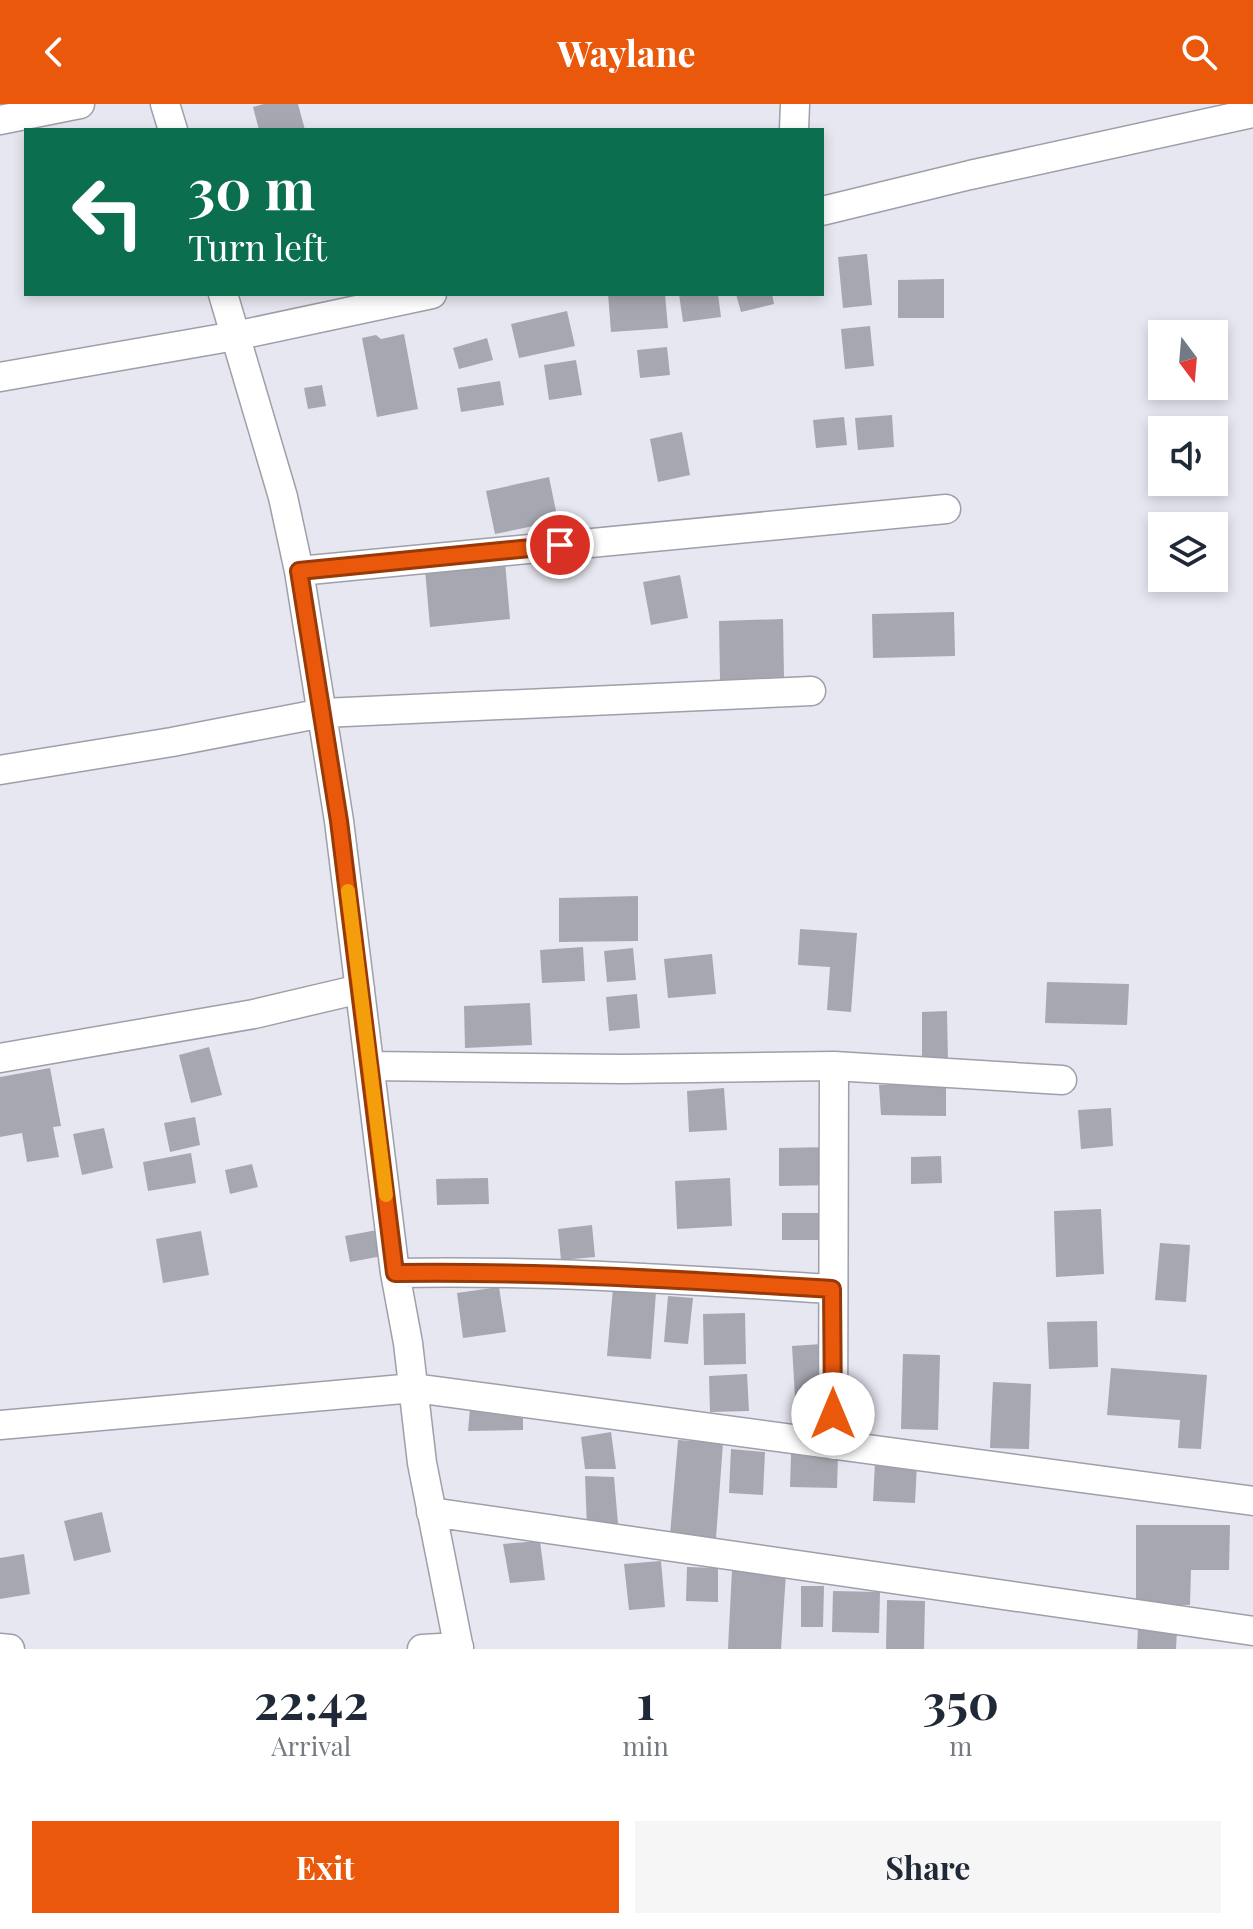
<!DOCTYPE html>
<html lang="en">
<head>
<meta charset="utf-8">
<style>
	body { margin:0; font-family:"Playfair Display",serif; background:#f6f6f7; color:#1f2937; height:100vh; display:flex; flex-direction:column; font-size:30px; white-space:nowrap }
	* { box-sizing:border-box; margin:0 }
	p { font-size:26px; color:#747a83 }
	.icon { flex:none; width:44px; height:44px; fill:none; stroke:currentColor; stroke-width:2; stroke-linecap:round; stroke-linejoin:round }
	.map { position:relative; height:1545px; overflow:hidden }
	.drawer { display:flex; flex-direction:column; background:#fff; flex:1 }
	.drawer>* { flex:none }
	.hud { position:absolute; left:24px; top:24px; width:800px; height:168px; border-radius:0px; box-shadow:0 4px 12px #0003; background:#0b6e4f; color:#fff; overflow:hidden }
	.needle { width:52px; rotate:164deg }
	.controls { position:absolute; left:1148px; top:216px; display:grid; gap:16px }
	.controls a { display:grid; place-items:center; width:80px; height:80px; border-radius:0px; background:#fff; box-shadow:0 4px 12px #0003; font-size:40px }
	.pin { position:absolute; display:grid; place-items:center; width:68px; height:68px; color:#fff; margin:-34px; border:4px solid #fff; border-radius:50%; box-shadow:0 2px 8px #0007 }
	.me { position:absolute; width:88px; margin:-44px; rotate:0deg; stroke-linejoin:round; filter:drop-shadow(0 0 6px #0008) }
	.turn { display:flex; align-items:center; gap:28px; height:168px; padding:0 32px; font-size:36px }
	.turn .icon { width:104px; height:104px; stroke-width:2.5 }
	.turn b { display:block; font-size:56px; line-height:68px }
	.eta { display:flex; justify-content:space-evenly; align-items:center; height:136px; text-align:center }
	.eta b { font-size:48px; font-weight:700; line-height:56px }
	.button { display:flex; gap:16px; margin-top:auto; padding:16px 32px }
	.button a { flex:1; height:92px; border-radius:0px; background:#ea580c; color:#fff; font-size:32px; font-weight:700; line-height:92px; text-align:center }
	.button a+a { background:#f6f6f7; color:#1f2937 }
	header { display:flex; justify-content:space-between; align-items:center; height:104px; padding:0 32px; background:#ea580c; color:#fff; font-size:36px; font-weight:700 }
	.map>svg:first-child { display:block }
	.building { fill:#a6a7b0 }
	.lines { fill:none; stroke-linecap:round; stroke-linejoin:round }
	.minor-casing { stroke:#9e9fa9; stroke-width:31 }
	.minor { stroke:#fff; stroke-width:28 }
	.route-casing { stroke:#983908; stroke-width:20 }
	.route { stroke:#ea580c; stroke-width:14 }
	.slow { stroke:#f59e0b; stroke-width:14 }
</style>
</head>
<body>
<header><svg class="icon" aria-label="back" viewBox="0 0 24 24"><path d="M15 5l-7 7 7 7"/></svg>Waylane<svg class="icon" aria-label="search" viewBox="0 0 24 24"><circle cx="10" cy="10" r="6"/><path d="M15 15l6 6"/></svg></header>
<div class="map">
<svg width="1253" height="1545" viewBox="0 0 1253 1545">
	<rect width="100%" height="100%" fill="#e6e7f1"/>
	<path class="building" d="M264 0H298L305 26H259L253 3Z
		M867 150 872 201 843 204 838 153Z
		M944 175V214H898V176Z
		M608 190H665L668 224 611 228Z
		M679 190H718L721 213 683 218Z
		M736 190H772L774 200 741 208Z
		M567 207 575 242 519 254 511 220Z
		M870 222 874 262 845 265 841 225Z
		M404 230 418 305 377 313 362 234 376 231 381 235Z
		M487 234 493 256 459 265 453 244Z
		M667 243 670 271 640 274 637 246Z
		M576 256 582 291 549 296 544 261Z
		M500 277 504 301 461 308 457 284Z
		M322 281 326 302 308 305 304 284Z
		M892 311 894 343 858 346 855 314Z
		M844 313 847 341 816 344 813 316Z
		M682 328 690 371 658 378 650 335Z
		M549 373 558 417 495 430 486 387Z
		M505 458 510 515 430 523 425 465Z
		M680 471 688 514 651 521 643 478Z
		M954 508 955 552 873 554 872 510Z
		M783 515 784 574 720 576 719 517Z
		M638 792V837L559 838V794Z
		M800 825 857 829 851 908 827 906 830 863 798 861Z
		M583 843 585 877 542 879 540 846Z
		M633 844 636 876 607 878 604 847Z
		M712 850 716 890 668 894 664 855Z
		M1047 878 1129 880 1127 921 1045 919Z
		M637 890 640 924 609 927 606 893Z
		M530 899 532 941 465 944 464 902Z
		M947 907 948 958 922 959V908Z
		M209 943 222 991 191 999 179 951Z
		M50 964 61 1022 53 1023 59 1053 27 1058 22 1029 0 1033V973Z
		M879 981H946V1012L881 1011Z
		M724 984 727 1026 689 1028 687 987Z
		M1111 1004 1113 1042 1081 1045 1078 1006Z
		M195 1013 200 1041 170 1048 164 1019Z
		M104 1024 113 1064 82 1071 73 1030Z
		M832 1043 833 1081 779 1082V1044Z
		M191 1049 196 1079 148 1087 143 1058Z
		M941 1052 942 1079 911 1080V1053Z
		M252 1060 258 1083 230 1090 225 1066Z
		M488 1074 489 1100 437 1101 436 1075Z
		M730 1074 732 1122 677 1125 675 1077Z
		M1101 1105 1104 1170 1056 1173 1054 1107Z
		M782 1109H832V1136H782Z
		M592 1121 595 1153 561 1156 558 1125Z
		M377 1126 382 1152 350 1158 345 1132Z
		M201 1127 209 1171 163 1179 156 1135Z
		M1160 1139 1190 1141 1186 1198 1155 1196Z
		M499 1183 506 1228 463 1234 457 1189Z
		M613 1184 656 1188 651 1255 607 1252Z
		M668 1192 693 1194 688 1240 664 1238Z
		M745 1209 746 1260 704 1261 703 1210Z
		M1097 1217 1098 1263 1049 1265 1047 1218Z
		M822 1240 824 1292 795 1293 792 1242Z
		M903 1250 940 1251 938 1326 901 1325Z
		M1111 1264 1207 1271 1201 1345 1178 1344 1180 1316 1107 1311Z
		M747 1270 749 1307 710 1308 709 1272Z
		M993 1278 1031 1280 1029 1345 990 1344Z
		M470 1304 523 1305V1326L468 1327Z
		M611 1328 616 1365H585L581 1333Z
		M678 1336 723 1339 716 1434 670 1431Z
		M731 1345 765 1348 763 1391 729 1389Z
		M791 1350 838 1351 837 1384 790 1383Z
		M875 1358 917 1360 915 1399 873 1397Z
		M585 1372 614 1373 618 1420 587 1423Z
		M102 1408 111 1448 74 1457 64 1417Z
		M1136 1421H1230L1229 1466H1191L1190 1501H1136Z
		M540 1437 545 1476 510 1479 503 1440Z
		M24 1450 30 1490 0 1495V1454Z
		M661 1457 665 1503 629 1506 624 1460Z
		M687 1463 718 1464V1498L686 1497Z
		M732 1466 786 1469 781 1545H728Z
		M801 1482H824L823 1523H801Z
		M833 1487 880 1488 879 1529 832 1528Z
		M887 1496 925 1497 924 1545H886Z
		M1138 1524 1177 1525 1176 1545H1137Z"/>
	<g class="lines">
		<defs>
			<path id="minor" d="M165 0 173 26
				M0 16 80 0
				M794 26 795 0
				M822 107 970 71 1253 9
				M223 190 283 393 299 467 339 717 395 1169 408 1239 422 1359 459 1545
				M0 273 235 232 432 190
				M299 467 946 405
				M0 666 172 638 323 609 811 587
				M0 954 254 910 360 885
				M370 962 623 965 834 962 1062 976
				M395 1169C541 1166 686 1176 832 1185
				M0 1321 414 1284 1253 1397
				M833 1341 834 962
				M431 1408 1253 1527
				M0 1544 10 1545
				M422 1545 459 1543"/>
		</defs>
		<use href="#minor" class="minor-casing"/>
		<use href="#minor" class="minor"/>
	</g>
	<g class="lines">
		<defs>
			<path id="route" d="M560 441 299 467 339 717 395 1169C541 1167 686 1176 832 1185L833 1310"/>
		</defs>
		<use href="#route" class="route-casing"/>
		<use href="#route" class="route"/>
		<path class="slow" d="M348 787 386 1091"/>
	</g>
</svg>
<div class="controls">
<a><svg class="needle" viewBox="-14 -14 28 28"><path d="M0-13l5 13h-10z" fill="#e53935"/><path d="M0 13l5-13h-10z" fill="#747a83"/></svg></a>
<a><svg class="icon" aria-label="sound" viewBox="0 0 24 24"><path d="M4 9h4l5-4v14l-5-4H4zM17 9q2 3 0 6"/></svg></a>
<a><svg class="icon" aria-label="layers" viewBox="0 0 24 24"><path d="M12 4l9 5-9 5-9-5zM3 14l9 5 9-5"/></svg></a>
</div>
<div class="pin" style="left:560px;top:441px;background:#d93025"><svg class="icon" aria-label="arrive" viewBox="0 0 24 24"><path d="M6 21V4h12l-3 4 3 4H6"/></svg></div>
<svg class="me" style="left:833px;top:1310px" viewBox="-20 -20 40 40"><circle r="19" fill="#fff"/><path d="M0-13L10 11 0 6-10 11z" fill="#ea580c"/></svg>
<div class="hud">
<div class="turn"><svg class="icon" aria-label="left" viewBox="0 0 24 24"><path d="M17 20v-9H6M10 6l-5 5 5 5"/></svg><div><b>30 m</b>Turn left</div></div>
</div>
</div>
<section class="drawer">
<div class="eta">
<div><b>22:42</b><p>Arrival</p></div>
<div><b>1</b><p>min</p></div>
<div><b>350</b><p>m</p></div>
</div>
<div class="button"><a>Exit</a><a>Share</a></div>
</section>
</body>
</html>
